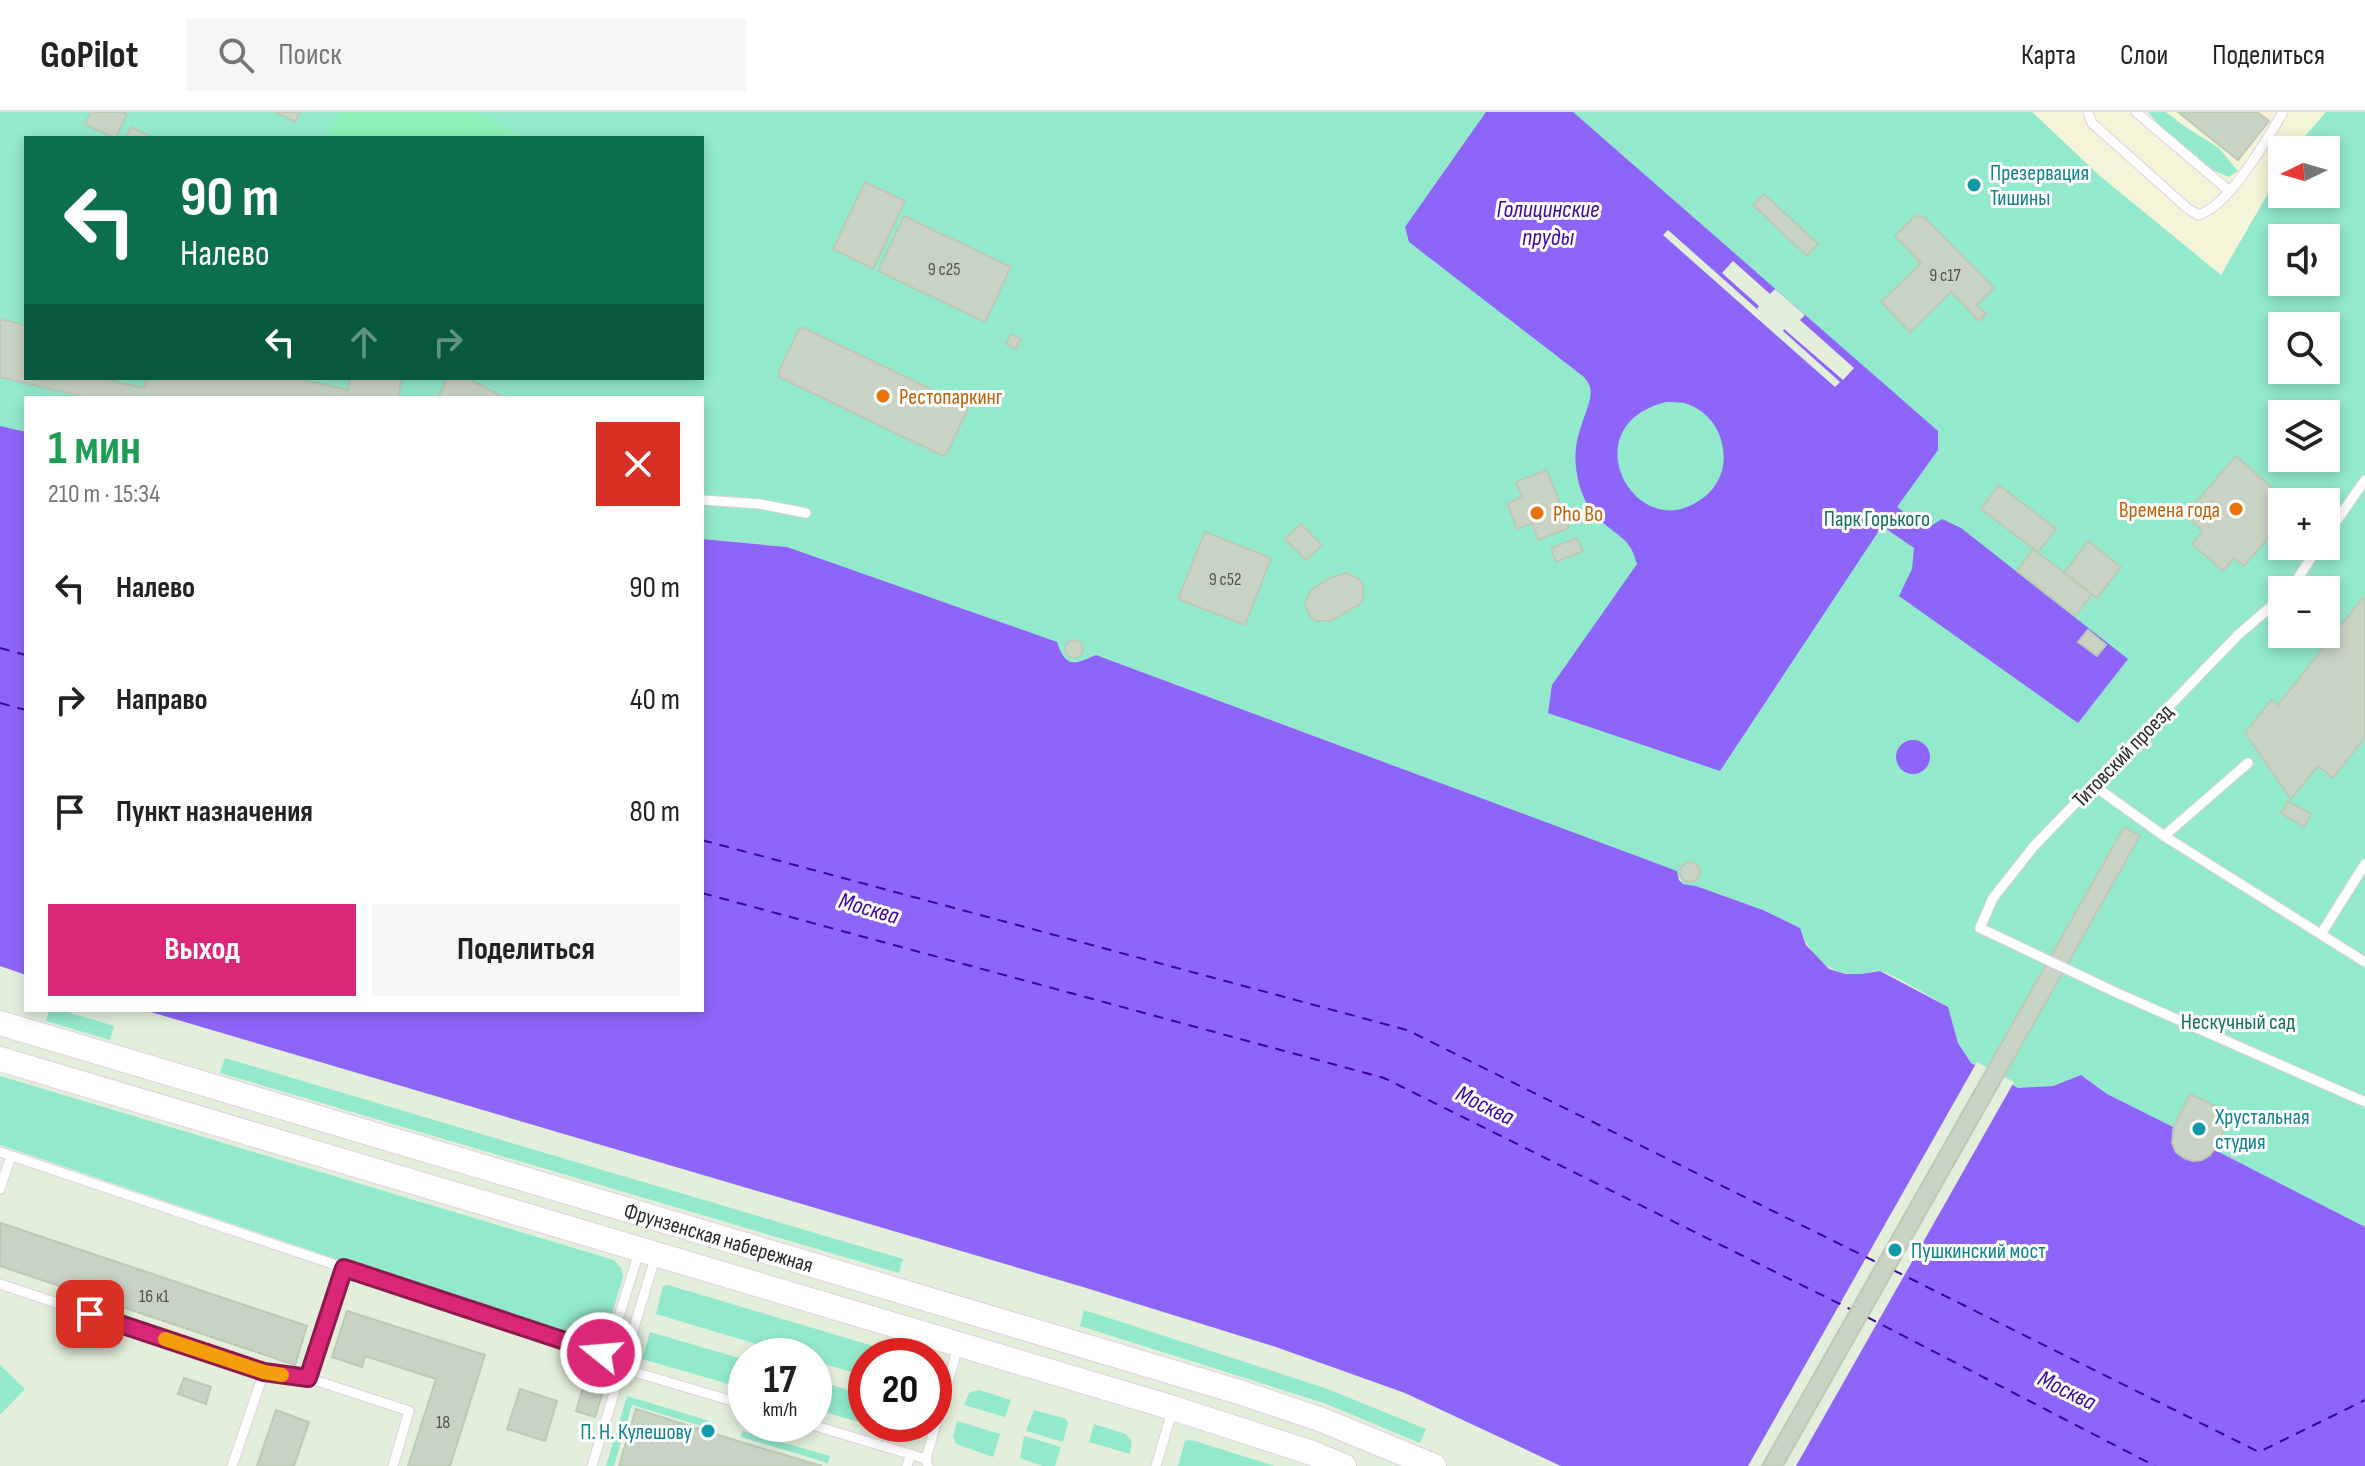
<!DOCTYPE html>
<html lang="ru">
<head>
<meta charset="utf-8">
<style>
	body { margin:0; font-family:"Sofia Sans Condensed",sans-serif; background:#f6f6f6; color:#222; height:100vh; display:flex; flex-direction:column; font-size:30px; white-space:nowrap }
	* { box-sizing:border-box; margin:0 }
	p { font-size:26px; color:#767676 }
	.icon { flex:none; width:44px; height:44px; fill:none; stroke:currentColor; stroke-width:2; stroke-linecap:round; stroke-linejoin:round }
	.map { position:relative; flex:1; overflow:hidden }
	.details { position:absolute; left:24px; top:284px; width:680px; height:616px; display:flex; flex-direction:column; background:#fff; border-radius:0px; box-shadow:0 4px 12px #0003 }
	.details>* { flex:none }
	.banner { position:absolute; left:24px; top:24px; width:680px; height:244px; border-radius:0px; box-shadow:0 4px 12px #0003; background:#0b6e4f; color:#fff; overflow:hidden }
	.needle { width:52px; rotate:265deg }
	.buttons { position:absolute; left:2268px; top:24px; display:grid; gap:16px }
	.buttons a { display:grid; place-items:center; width:72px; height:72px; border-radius:0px; background:#fff; box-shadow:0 4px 12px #0003; font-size:40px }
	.speed { position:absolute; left:728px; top:1226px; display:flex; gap:16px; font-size:40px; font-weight:700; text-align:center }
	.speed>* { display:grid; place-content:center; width:104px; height:104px; border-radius:50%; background:#fff; box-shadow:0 4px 12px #0003; line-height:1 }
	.speed small { font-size:20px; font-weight:400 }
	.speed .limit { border:12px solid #d22; background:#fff; color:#111 }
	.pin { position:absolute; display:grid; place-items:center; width:68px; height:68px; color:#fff; margin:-34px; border-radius:16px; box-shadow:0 4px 12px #0006 }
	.me { position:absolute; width:88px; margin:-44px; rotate:287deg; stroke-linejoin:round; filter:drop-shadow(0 0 6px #0008) }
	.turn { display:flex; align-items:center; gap:28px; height:168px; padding:0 24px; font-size:36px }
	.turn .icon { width:104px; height:104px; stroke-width:2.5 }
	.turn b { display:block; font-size:56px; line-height:68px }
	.lanes { display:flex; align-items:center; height:76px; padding:0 24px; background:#0003; justify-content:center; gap:40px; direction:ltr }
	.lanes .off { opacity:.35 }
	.round { display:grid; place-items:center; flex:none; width:84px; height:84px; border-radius:0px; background:#f6f6f6 }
	.summary { display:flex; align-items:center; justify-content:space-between; height:136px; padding:0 24px }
	h1 { font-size:48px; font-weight:700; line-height:60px; color:#1e9e55 }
	.button { display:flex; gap:16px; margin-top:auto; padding:16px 24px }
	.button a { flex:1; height:92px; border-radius:0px; background:#db2777; color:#fff; font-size:32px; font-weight:700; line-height:92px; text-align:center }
	.button a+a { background:#f6f6f6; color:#222 }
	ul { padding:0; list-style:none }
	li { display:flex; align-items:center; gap:24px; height:112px; padding:0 24px }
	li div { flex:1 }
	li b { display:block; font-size:30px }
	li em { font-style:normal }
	header { display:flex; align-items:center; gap:48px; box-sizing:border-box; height:112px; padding:0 40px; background:#fff; border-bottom:2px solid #e0e0e0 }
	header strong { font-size:38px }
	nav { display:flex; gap:44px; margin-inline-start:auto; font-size:28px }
	.search { width:560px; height:72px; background:#f6f6f6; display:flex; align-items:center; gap:20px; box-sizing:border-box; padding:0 28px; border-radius:0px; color:#767676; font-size:30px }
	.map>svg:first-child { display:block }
	.medical { fill:#f5f4d8 }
	.green { fill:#93e9cc; fill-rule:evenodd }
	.pitch { fill:#8ef1b8 }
	.water { fill:#8d65f8; fill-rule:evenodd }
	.pier { fill:#e3eedb }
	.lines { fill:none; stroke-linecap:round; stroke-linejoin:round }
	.ferry { stroke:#3c02a6; stroke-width:2; stroke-dasharray:10 8; stroke-linecap:butt }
	.building { fill:#c9d3c4; stroke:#bcc9b5; stroke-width:2 }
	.lane-casing { stroke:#e1d0e4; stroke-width:11 }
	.secondary-casing { stroke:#e1d0e4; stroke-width:26 }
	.lane { stroke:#fff; stroke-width:9 }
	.secondary { stroke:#fff; stroke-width:24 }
	.route-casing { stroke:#8e194d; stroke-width:20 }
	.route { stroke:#db2777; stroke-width:14 }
	.slow { stroke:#f59e0b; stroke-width:14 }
	.culture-dot { fill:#0f9aa8; stroke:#fff; stroke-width:3 }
	.food-dot { fill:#e8710a; stroke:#fff; stroke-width:3 }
	.labels { text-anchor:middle; stroke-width:6; stroke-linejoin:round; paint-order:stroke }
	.number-label { font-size:18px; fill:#525450 }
	.culture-label { font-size:22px; fill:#0d838f; stroke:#fff; text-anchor:start }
	.food-label { font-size:22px; fill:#c56008; stroke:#fff; text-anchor:start }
	.park-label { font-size:22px; fill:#146e5c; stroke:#fff }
	.street-label { font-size:22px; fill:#2a2a2a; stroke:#fff }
	.water-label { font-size:24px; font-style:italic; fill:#3c02a6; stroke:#fff }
</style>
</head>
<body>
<header>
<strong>GoPilot</strong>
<div class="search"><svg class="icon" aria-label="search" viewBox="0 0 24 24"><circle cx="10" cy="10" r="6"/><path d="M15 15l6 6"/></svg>Поиск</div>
<nav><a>Карта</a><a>Слои</a><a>Поделиться</a></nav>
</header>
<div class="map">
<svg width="2365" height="1354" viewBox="0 0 2365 1354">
	<rect width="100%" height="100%" fill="#e3eedb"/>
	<path class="medical" d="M2032 0H2326L2293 38H2282V57L2221 164 2100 64Z"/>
	<path class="green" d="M0 0H2032L2100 64 2221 163 2282 57V82H2326V38H2293L2326 0H2365V1115L2215 1038 2202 1049C2180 1050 2168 1037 2172 1015L2107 982 2081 963 2053 974 2018 977 1971 951 1958 931 1948 895C1936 888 1890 860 1880 859 1874 858 1867 862 1861 862 1829 864 1810 844 1800 816L1763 798 1696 774 1683 772 1676 759 1096 543C1083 549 1076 554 1063 546L787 435 702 427V286H26V320L0 314ZM26 26H702V266H26ZM2282 126H2326V170H2282ZM2282 214H2326V258H2282ZM2282 302H2326V346H2282ZM2282 390H2326V434H2282ZM2282 478H2326V522H2282Z
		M2148 0H2166L2184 14 2219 36 2238 59 2229 65C2190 50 2174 31 2148 0Z
		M49 898H61L114 914 110 928 46 909Z
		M225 946 903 1147 899 1161 220 961Z
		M0 964 614 1148 621 1156 623 1165 606 1222C600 1230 596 1232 586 1232L0 1033Z
		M668 1173 907 1244H866V1264L814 1249V1244H797L656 1202 663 1174Z
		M1084 1198 1325 1276 1426 1317 1420 1331 1324 1291 1080 1214Z
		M650 1220 746 1248V1277L642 1247Z
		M0 1253 25 1277 0 1303Z
		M814 1268 866 1283V1312L814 1297Z
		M979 1278 1011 1288 1005 1305 964 1293 969 1281Z
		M627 1284 713 1310 711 1317 632 1293 614 1354H606Z
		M1034 1298 1066 1307 1068 1311 1063 1330 1026 1319Z
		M957 1309 1000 1322 993 1345 956 1332 953 1324Z
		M1094 1312 1126 1322 1132 1330 1130 1342 1089 1330Z
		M742 1319 830 1344 828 1351 741 1325Z
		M1024 1324 1061 1335 1055 1354H1042L1020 1346Z
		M1188 1328 1195 1329 1274 1354H1178L1185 1329Z"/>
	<path class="pitch" d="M340 0H474L527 26H332L328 24Z"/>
	<path class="water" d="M1486 0H1573L1938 319V338L1897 395 1926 417 1942 407 1961 416 2128 547 2078 611 1899 484 1912 457 1914 436 1882 414 1720 659 1548 601 1552 573 1637 452C1630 426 1620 426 1602 410 1586 396 1578 376 1576 355 1574 341 1577 325 1582 312 1585 301 1593 286 1590 275 1589 271 1586 268 1584 265L1409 130 1405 115ZM1666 290C1672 290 1679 290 1684 291 1714 299 1729 331 1722 359 1718 371 1711 381 1700 388 1635 434 1570 314 1666 290Z
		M0 314 26 320V863L0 854Z
		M702 427 787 435 1057 530C1066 556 1073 553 1096 543L1677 759 1679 768 1683 772 1696 774 1763 798 1800 816 1806 833 1829 857 1846 862H1861L1880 859 1948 895 1958 931 1971 951 2018 976 2053 974 2081 963 2107 982 2173 1015C2168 1037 2180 1050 2202 1049L2215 1038 2365 1115V1354H1561L1405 1281 1276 1235 1083 1175 144 898H702Z
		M1896 645a17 17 0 1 1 34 0a17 17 0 1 1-34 0Z"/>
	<path class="pier" d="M1668 118 1757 197 1759 194 1722 161 1733 149 1770 182 1775 177 1805 203 1800 208 1854 256 1843 268 1784 217 1783 219 1840 270 1835 275 1663 123Z
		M1977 950 2014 970 1796 1354H1748Z"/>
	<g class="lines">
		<path class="ferry" d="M0 536 26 543
			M0 591 26 598
			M702 728 1407 918 1876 1150
			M702 781 1384 966 1850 1197
			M1893 1158 2259 1340 2365 1288
			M1867 1205 2155 1354"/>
	</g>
	<path class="building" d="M91 0H122L127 2 116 26H114L85 12Z
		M275 0H300L295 10Z
		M2178 0H2257L2269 9 2238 48Z
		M131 15 154 26H126Z
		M865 70 905 89 873 157 833 137Z
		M1764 82 1818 132 1807 144 1753 93Z
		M904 104 1011 155 985 210 878 159Z
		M1915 104 1924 105 1994 176 1977 193 1986 202 1979 209 1951 180 1910 220 1881 190 1921 151 1895 124Z
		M0 207 26 213V266H99L144 276 147 266H294L348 278 350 266H402L398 286H89L0 265Z
		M802 215 966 294 968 297 946 343H941L779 265V259L798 219Z
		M1011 222 1021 227 1016 237 1006 232Z
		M447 266H467L505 286H438Z
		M2236 344 2288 390H2282V410L2244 454 2234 446 2223 459 2192 432 2203 419 2185 403Z
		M1547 358 1569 416 1538 428 1532 411 1517 417 1507 391 1522 385 1516 370Z
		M1999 373 2056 417 2038 440 1981 397Z
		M1301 412 1322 433 1306 448 1285 427Z
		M1205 420 1271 446 1245 513 1178 487Z
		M1577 426 1583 439 1556 450 1551 436Z
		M2088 429 2121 455 2097 486 2064 461Z
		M2033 437 2092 482 2075 504 2017 459Z
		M1346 461 1359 467 1363 473V487L1359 493 1330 509H1316L1310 505 1305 492 1310 479 1330 466Z
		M2365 483V625L2333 666 2318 654 2291 687 2245 621 2271 588 2278 593Z
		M2088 518 2106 533 2097 544 2078 530Z
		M1065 537a9 9 0 1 1 18 0a9 9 0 1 1-18 0Z
		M2288 689 2311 702 2304 715 2281 701Z
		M2124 715 2140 724 1783 1354H1762Z
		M1680 760a10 10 0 1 1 20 0a10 10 0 1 1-20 0Z
		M2190 982 2232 1002 2215 1036 2210 1043 2202 1048 2193 1049 2184 1046 2176 1040 2172 1031 2175 1012Z
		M1 1111 307 1214 295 1253 0 1154Z
		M347 1199 485 1243 450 1354H408L436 1267 365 1244 362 1255 332 1245Z
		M589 1256 609 1261 595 1305 576 1299Z
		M184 1266 211 1275 206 1292 178 1282Z
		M520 1277 557 1289 545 1329 507 1317Z
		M636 1297 741 1330 822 1354H619Z
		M276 1298 309 1310 294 1354H257Z"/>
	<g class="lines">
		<defs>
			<path id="lane" d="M2088 0 2092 11 2187 96 2198 103C2228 95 2267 28 2283 0
				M2136 0 2228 78
				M702 388 760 392 806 401
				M2326 424 2365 368
				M2290 478 2319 434
				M2282 485 2238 523 2034 734 1993 786 1980 816 2115 880 2365 990
				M2093 673 2164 724 2365 850
				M2164 724 2248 651
				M2321 822 2365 752
				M0 1040 597 1241 605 1240 610 1233 639 1140
				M0 1077 11 1044
				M0 1172 264 1260 308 1266 409 1299 393 1354
				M621 1256 746 1293
				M308 1266 344 1156
				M809 1312 926 1347
				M232 1354 264 1260
				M592 1354 656 1143
				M907 1354 911 1342
				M928 1354 926 1347 958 1235
				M1156 1354 1173 1296"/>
			<g id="secondary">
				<path id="s1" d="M0 911 1239 1280 1322 1308 1434 1354"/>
				<path d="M0 947 1173 1296 1312 1341 1344 1354"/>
			</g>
		</defs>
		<use href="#lane" class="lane-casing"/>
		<use href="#secondary" class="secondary-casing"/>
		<use href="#lane" class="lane"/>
		<use href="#secondary" class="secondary"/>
	</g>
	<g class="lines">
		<defs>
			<path id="route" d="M90 1202 264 1260 308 1266 344 1156 601 1241"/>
		</defs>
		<use href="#route" class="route-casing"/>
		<use href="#route" class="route"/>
		<path class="slow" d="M165 1227 264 1260 282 1263"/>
	</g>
	<g class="culture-dot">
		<circle cx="1974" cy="73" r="8"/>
		<circle cx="2199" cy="1017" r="8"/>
		<circle cx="1895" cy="1138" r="8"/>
		<circle cx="708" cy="1319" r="8"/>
	</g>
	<g class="food-dot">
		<circle cx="883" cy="284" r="8"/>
		<circle cx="2236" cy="397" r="8"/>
		<circle cx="1537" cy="401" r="8"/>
	</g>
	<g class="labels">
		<g class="number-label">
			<text x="944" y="163">9 с25</text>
			<text x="1945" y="169">9 с17</text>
			<text x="1225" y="473">9 с52</text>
			<text x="154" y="1190">16 к1</text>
			<text x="443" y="1316">18</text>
		</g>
		<g class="culture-label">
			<text x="1990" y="68">Презервация<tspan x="1990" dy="25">Тишины</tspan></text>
			<text x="2215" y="1012">Хрустальная<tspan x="2215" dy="25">студия</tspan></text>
			<text x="1911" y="1146">Пушкинский мост</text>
			<text x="692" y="1327" text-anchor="end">П. Н. Кулешову</text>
		</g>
		<g class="food-label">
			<text x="899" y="292">Рестопаркинг</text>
			<text x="2220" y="405" text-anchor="end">Времена года</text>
			<text x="1553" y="409">Pho Bo</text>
		</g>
		<g class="park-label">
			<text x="1877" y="414">Парк Горького</text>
			<text x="2238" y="917">Нескучный сад</text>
		</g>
		<g class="street-label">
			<text transform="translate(2122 643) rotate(-46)" y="8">Титовский проезд</text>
			<text dy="8" stroke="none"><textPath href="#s1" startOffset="750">Фрунзенская набережная</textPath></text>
		</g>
		<g class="water-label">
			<text x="1548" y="105">Голицинские<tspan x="1548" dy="28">пруды</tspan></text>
			<text transform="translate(869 796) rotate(16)" y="8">Москва</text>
			<text transform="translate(1485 993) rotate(26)" y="8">Москва</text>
			<text transform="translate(2067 1278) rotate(26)" y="8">Москва</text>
		</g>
	</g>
</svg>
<div class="buttons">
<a><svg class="needle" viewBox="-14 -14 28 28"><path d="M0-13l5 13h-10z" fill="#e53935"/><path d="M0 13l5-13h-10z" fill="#767676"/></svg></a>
<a><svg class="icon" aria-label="sound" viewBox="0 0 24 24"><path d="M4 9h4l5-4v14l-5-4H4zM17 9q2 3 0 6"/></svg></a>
<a><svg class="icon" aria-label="search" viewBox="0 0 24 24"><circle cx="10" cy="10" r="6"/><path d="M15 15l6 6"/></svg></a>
<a><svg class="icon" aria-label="layers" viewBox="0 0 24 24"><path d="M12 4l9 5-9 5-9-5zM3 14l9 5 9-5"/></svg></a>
<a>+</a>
<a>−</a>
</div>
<div class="speed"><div>17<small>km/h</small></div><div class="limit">20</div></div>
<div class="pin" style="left:90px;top:1202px;background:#d93025"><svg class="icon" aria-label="arrive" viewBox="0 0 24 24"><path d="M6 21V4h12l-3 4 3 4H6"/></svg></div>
<svg class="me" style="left:601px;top:1241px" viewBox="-20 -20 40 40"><circle r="17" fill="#db2777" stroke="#fff" stroke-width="3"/><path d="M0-11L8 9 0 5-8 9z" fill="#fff"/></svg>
<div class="banner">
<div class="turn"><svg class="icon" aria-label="left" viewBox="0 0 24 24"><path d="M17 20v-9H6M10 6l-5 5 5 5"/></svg><div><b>90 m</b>Налево</div></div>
<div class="lanes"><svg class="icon" aria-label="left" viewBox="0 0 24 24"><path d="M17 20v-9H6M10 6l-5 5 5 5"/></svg><svg class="icon off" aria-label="ahead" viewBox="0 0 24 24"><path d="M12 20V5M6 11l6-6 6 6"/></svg><svg class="icon off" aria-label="right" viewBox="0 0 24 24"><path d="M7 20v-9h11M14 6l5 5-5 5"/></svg></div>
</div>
<section class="details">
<div class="summary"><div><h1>1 мин</h1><p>210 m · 15:34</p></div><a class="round" style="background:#d93025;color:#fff"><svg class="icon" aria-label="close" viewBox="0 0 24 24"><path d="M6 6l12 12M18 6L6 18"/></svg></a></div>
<ul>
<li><svg class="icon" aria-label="left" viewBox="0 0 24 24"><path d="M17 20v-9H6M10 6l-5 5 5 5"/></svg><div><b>Налево</b></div><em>90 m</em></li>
<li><svg class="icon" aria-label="right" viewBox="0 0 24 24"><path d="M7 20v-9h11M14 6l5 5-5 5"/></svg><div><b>Направо</b></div><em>40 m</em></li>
<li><svg class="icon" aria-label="arrive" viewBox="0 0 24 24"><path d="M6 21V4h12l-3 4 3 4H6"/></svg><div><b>Пункт назначения</b></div><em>80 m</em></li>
</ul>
<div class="button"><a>Выход</a><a>Поделиться</a></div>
</section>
</div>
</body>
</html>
